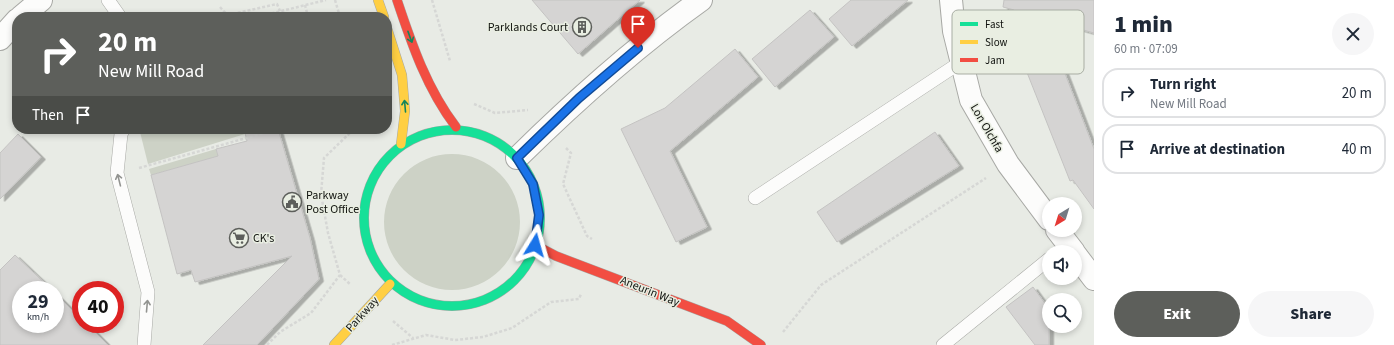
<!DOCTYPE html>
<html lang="en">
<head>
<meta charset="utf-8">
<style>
	body { margin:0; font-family:"Source Sans 3",sans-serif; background:#f6f6f7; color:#1f2937; height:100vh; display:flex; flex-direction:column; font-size:15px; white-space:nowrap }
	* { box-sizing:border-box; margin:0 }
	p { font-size:13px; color:#747a83 }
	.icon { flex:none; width:22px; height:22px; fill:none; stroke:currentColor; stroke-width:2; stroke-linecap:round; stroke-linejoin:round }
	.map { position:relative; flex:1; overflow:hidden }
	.side { display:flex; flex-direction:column; background:#fff; width:300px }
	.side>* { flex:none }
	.guide { position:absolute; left:12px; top:12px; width:380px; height:122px; border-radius:16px; box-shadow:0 2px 6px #0003; background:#5d5f5b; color:#fff; overflow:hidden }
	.needle { width:26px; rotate:218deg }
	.controls { position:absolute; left:1042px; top:197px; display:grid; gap:8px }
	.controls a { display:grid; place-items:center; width:40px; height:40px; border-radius:50%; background:#fff; box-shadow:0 2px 6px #0003; font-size:20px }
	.speed { position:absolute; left:12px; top:281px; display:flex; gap:8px; font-size:20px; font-weight:700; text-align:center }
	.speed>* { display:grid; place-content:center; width:52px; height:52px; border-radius:50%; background:#fff; box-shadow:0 2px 6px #0003; line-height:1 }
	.speed small { font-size:10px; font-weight:400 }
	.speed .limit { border:6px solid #d22; background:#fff; color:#111 }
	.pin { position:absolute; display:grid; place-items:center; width:34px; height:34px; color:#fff; margin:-41px -17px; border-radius:50% 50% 50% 0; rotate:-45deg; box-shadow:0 0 4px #0007 }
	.pin .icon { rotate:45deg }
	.me { position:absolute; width:44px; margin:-22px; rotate:8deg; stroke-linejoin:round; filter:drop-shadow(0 0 3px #0008) }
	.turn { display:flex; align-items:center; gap:14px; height:84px; padding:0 20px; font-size:18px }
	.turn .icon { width:52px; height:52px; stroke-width:2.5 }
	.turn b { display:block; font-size:28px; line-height:34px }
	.then { display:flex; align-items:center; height:38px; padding:0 20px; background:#0003; gap:8px; font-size:15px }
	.round { display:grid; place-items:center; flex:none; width:42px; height:42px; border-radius:21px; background:#f6f6f7 }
	.headline { display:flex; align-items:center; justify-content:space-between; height:68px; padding:0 20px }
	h1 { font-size:24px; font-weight:800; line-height:30px }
	.primary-button { display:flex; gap:8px; margin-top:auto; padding:8px 20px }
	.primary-button a { flex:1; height:46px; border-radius:24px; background:#5d5f5b; color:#fff; font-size:16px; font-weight:800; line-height:46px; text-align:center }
	.primary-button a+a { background:#f6f6f7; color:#1f2937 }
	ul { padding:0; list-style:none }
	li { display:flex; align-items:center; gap:12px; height:50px; margin:0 8px 6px; padding:0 12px; border:2px solid #e0e1e3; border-radius:16px }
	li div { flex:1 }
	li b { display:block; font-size:15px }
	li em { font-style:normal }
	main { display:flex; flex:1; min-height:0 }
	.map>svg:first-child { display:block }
	.green { fill:#cdd2c6 }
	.building { fill:#d5d4d3; stroke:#c4c3c2; filter:url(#shadow) }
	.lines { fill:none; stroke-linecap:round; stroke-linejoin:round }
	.lane-casing { stroke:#a7a8a4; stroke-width:14 }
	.street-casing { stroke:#a7a8a4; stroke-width:24 }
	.fast-casing { stroke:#a7a8a4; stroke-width:10 }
	.slow-casing { stroke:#a7a8a4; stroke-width:10 }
	.jam-casing { stroke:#a7a8a4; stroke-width:10 }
	.path { stroke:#d6d7d5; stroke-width:2.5; stroke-dasharray:3 2; stroke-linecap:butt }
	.lane { stroke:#fcfcfb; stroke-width:13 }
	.street { stroke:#fcfcfb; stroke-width:22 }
	.fast { stroke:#16e098; stroke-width:9 }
	.slow { stroke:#ffcf43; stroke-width:9 }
	.jam { stroke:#f24e42; stroke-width:9 }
	.oneway { stroke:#14845b }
	.oneway2 { stroke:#939491 }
	.route-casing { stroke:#114b97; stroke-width:10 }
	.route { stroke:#1a73e8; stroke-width:7 }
	.labels { text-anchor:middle; stroke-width:3; stroke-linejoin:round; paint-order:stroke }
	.poi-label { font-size:12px; fill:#121410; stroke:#e9eee2; text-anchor:start }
	.street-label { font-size:12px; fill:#121410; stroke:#e9eee2 }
	.key { fill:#e9eee2; stroke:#a8ada3; stroke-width:1 }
	.key-label { font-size:11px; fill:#121410 }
</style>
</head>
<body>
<main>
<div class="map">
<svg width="1094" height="345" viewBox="0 0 1094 345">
	<defs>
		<filter id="shadow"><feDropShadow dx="4.5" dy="2.5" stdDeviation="0" flood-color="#0004"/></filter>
	</defs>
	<rect width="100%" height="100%" fill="#e8ebe5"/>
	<path class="green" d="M152 129H244L245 134 148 164 140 132Z
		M216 149 225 180 176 168 151 175 149 169Z
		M384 222a68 68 0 1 1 136 0a68 68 0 1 1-136 0Z"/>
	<path class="building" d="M532 0H640L578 54Z
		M851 0H908L852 46 829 19Z
		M1004 0H1094V33L1044 19 1094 149V209L1073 180 1070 181 1009 27 1014 10 1003 7Z
		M810 10 834 37 775 87 752 59Z
		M735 49 758 77 670 151 707 227 676 242 621 129 665 108Z
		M244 129H278L310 238 319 279 257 345H203L292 256 195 282 191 270 177 274 151 175 218 156 216 149 247 141Z
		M935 132 959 166 837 242 817 212Z
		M18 134 41 157 0 199V153Z
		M15 255 52 290H21V324H55V293L81 319V324H87L108 345H0V270Z
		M1033 287 1049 309V345H1035L1006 307Z"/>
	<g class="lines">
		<defs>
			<path id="lane" d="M108 0 120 17
				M124 129 121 134 117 173 148 292 144 345
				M755 198 961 62
				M943 345 1049 259"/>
			<path id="street" d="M951 0 954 31 971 100 1008 164 1049 219
				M21 17 41 0
				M0 39 17 20
				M517 158C575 101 635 47 701 0
				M1057 230 1074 252
				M1075 254 1094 279"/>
			<path id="fast" d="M364 218a88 88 0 1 1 176 0a88 88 0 1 1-176 0Z"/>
			<path id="slow" d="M378 0 384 17
				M387 28 402 75 405 111 401 144
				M334 345 390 284"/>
			<path id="jam" d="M397 0C412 45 427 89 456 127
				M535 245 556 256 727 321 761 345"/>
		</defs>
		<use href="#lane" class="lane-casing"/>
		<use href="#street" class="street-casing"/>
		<use href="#fast" class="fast-casing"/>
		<use href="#slow" class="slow-casing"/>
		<use href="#jam" class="jam-casing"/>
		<path class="path" d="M335 0 340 17
			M432 0 450 61
			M305 5 308 17
			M220 7 229 17
			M228 15 277 4 280 11
			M257 17 326 0
			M474 104 495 113 528 110
			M566 148 571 153 563 184 587 236 592 239
			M139 168 279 129
			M340 275 351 285
			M393 321 413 338
			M783 332 821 285 986 178
			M267 345 280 332 311 313 340 275 328 233 321 194 324 158 354 129
			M392 345 426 335 455 340 483 337 512 328 551 302 579 299 581 294"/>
		<use href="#lane" class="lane"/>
		<use href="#street" class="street"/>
		<use href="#fast" class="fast"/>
		<use href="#slow" class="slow"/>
		<use href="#jam" class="jam"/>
	</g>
	<defs><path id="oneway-shaft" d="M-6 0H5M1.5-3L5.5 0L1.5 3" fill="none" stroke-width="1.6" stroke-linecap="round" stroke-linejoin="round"/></defs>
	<g class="oneway">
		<use href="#oneway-shaft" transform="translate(410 37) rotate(70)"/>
		<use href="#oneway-shaft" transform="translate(405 106) rotate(-95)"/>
	</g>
	<g class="oneway2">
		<use href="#oneway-shaft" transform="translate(119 180) rotate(-104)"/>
		<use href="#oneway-shaft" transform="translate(147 306) rotate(-85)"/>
	</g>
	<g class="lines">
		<defs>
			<path id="route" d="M535 245 539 215 533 184 517 158 579 98 638 48"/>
		</defs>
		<use href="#route" class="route-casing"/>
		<use href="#route" class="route"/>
	</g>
	<defs>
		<symbol id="building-ring" viewBox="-11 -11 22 22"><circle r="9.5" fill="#e9eee2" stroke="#5d5f5b" stroke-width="1.5"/><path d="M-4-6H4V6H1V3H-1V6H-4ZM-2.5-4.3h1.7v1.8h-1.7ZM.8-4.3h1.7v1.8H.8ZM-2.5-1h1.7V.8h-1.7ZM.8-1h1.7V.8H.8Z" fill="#5d5f5b"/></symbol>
		<symbol id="civic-ring" viewBox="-11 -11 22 22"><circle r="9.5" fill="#e9eee2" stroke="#5d5f5b" stroke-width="1.5"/><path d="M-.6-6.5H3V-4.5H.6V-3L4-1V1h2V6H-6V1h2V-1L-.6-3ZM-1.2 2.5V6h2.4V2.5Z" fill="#5d5f5b"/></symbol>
		<symbol id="supermarket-ring" viewBox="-11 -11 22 22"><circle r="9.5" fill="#e9eee2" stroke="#5d5f5b" stroke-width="1.5"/><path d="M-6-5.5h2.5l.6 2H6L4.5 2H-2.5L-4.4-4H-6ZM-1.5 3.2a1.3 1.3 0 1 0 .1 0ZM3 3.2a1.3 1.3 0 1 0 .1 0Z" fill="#5d5f5b"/></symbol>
	</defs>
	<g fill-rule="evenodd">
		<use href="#building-ring" x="571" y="16" width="22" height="22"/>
		<use href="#civic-ring" x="281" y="191" width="22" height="22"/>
		<use href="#supermarket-ring" x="228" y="227" width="22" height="22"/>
	</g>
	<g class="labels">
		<g class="poi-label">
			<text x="568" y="31" text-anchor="end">Parklands Court</text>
			<text x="306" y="199">Parkway<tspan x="306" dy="14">Post Office</tspan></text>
			<text x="253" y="242">CK's</text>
		</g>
		<g class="street-label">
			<text transform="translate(987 128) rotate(60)" y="4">Lon Olchfa</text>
			<text transform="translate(650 291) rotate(22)" y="4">Aneurin Way</text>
			<text transform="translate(362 314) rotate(-48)" y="4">Parkway</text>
		</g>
	</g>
	<rect x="952" y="10" width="132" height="64" rx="6" class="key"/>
	<rect x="960" y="22" width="18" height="4" fill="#16e098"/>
	<rect x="960" y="40" width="18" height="4" fill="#ffcf43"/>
	<rect x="960" y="58" width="18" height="4" fill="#f24e42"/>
	<g class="key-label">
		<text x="985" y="28">Fast</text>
		<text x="985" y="46">Slow</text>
		<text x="985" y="64">Jam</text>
	</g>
</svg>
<div class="controls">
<a><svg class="needle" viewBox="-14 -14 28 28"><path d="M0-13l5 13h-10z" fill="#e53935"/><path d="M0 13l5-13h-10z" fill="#747a83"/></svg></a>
<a><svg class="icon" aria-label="sound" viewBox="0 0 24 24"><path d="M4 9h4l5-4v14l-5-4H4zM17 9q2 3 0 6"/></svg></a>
<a><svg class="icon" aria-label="search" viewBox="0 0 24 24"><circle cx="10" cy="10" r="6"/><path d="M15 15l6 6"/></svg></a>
</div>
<div class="speed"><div>29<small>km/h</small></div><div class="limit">40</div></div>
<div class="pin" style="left:638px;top:48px;background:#d93025"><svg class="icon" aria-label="arrive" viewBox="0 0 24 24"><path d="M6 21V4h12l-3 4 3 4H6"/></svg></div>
<svg class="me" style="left:535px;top:245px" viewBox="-20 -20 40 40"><path d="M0-17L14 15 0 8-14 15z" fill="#1a73e8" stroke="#fff" stroke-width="4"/></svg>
<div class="guide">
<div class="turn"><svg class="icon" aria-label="right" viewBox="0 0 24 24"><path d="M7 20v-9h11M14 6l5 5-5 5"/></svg><div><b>20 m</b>New Mill Road</div></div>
<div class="then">Then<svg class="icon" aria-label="arrive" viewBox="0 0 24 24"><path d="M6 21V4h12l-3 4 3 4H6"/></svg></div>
</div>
</div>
<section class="side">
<div class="headline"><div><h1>1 min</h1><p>60 m · 07:09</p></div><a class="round"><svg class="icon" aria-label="close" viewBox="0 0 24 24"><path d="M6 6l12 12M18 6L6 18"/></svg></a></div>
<ul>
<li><svg class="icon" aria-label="right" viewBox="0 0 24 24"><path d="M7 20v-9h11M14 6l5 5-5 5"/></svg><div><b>Turn right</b><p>New Mill Road</p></div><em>20 m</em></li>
<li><svg class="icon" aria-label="arrive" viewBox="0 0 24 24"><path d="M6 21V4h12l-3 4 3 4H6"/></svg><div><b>Arrive at destination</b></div><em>40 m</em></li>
</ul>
<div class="primary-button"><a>Exit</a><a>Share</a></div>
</section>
</main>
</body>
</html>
